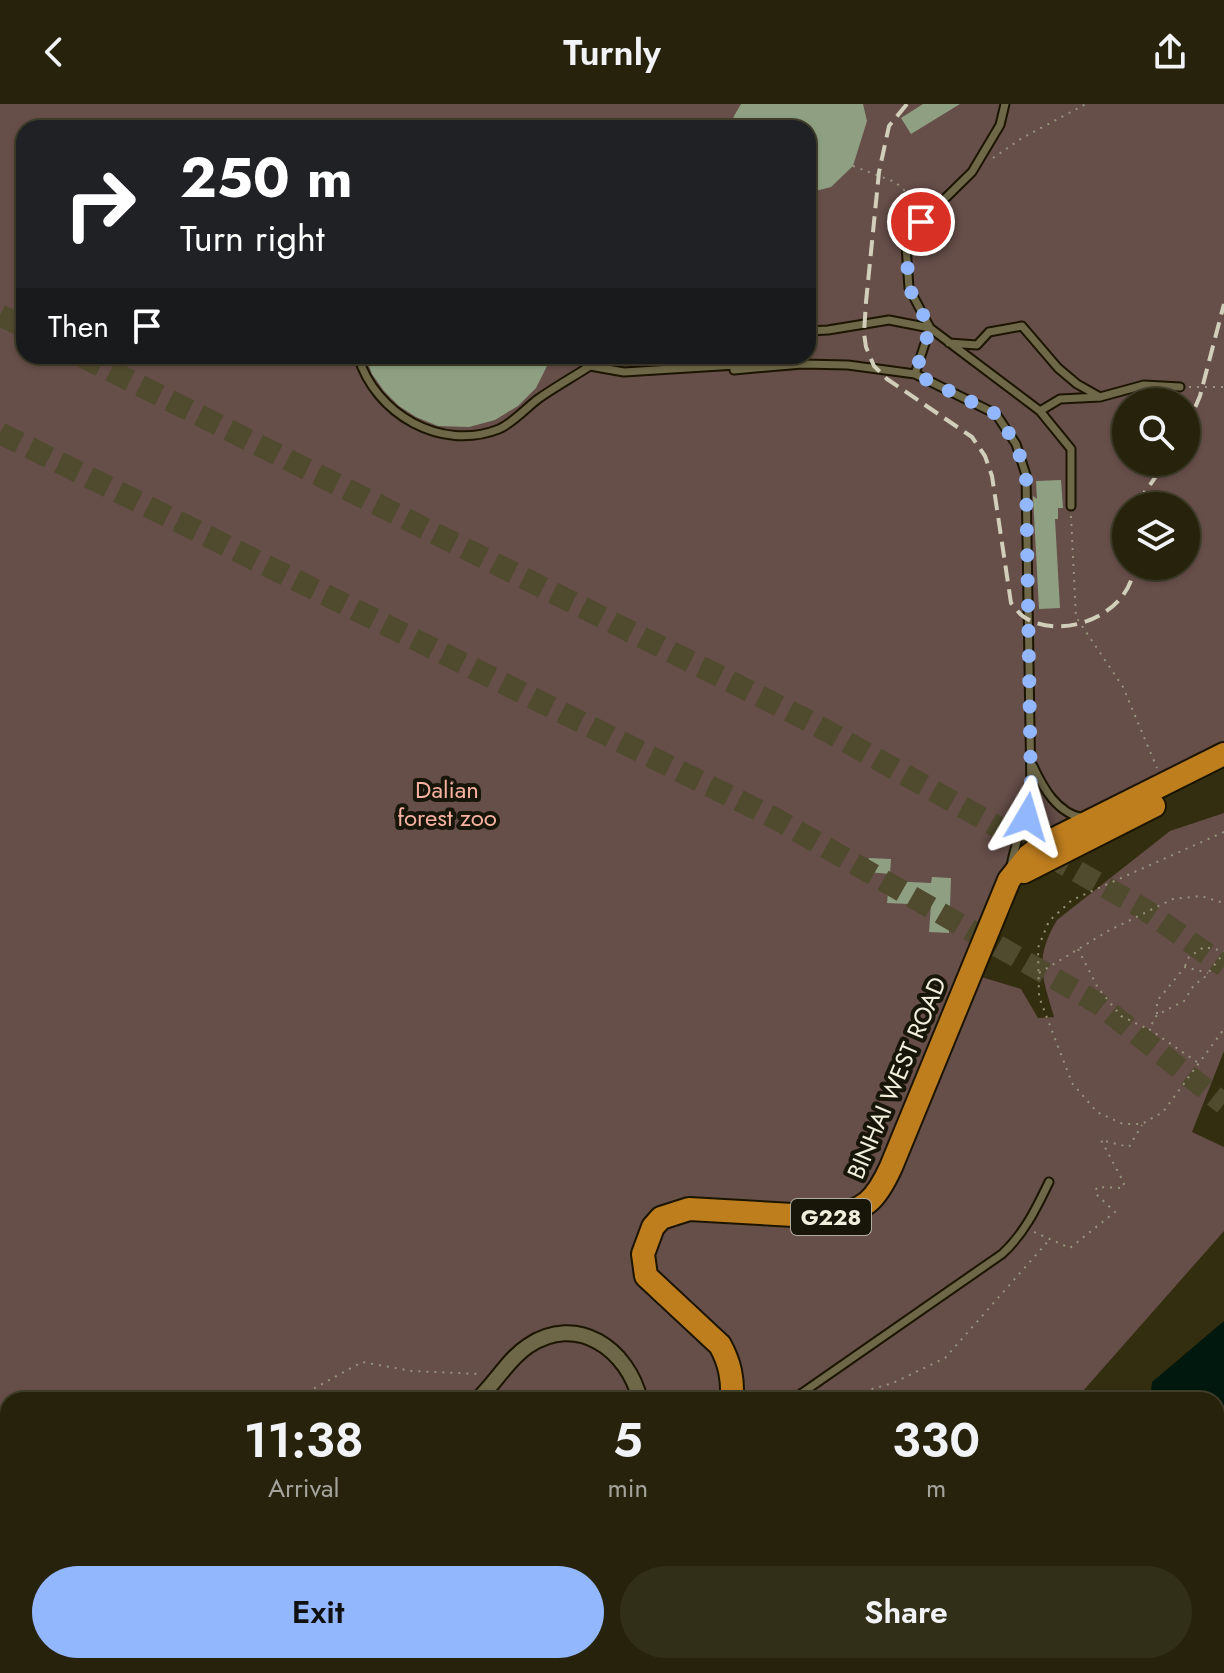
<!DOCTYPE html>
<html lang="en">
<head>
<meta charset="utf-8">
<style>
	body { margin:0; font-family:Jost,sans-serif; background:#322f19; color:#f1f3f6; height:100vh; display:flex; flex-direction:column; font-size:30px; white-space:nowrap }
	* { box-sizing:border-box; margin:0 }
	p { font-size:26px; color:#a4a49d }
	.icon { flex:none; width:44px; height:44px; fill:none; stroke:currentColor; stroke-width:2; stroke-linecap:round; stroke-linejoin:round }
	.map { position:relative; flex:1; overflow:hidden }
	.panel { position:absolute; left:0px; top:1288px; width:1224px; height:282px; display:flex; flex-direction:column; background:#26220b; border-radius:24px 24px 0 0; box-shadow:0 2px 6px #0004,0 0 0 2px #423f2c }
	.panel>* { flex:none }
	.top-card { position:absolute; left:16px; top:16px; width:800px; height:244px; border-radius:24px; box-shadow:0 2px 6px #0004,0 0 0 2px #423f2c; background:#202124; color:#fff; overflow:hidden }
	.tools { position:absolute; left:1112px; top:284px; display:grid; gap:16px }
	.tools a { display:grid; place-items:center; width:88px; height:88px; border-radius:50%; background:#26220b; box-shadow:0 2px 6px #0004,0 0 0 2px #423f2c; font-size:40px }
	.pin { position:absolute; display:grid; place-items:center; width:68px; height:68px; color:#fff; margin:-34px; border:4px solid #fff; border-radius:50%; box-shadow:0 2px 8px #0007 }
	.me { position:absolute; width:88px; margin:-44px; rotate:7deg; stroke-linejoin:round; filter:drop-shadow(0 0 6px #0008) }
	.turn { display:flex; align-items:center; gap:28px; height:168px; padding:0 32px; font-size:36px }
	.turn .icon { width:104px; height:104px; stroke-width:2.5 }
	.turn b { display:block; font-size:56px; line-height:68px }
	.then { display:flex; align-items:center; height:76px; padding:0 32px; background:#0003; gap:16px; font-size:30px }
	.eta { display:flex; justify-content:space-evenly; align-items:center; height:136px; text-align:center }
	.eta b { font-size:48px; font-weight:600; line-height:56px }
	.primary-button { display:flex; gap:16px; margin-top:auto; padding:16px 32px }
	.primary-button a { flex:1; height:92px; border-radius:48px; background:#93b7fd; color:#111; font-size:32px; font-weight:600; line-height:92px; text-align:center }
	.primary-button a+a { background:#322f19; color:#f1f3f6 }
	header { display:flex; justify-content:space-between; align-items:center; height:104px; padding:0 32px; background:#26220b; font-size:36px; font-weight:600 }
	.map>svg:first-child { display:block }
	.green { fill:#664e49; fill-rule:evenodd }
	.water { fill:#00180d }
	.building { fill:#8fa082 }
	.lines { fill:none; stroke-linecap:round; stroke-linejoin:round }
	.trunk-tunnel { stroke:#504b2e; stroke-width:22; stroke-dasharray:22 11; stroke-linecap:butt }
	.service-casing { stroke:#1b1500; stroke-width:11 }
	.minor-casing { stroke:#1b1500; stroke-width:18 }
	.trunk-casing { stroke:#1b1500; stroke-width:26 }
	.path { stroke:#98947c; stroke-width:2; stroke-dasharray:2 6; stroke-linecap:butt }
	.service { stroke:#6e6848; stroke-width:7 }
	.minor { stroke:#6e6848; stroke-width:14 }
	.trunk { stroke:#bf7e1e; stroke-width:22 }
	.rail { stroke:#d1ceba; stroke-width:4; stroke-dasharray:16 8; stroke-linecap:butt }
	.route { stroke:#93b7fd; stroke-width:14; stroke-dasharray:0 25.2 }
	.labels { text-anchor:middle; stroke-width:8; stroke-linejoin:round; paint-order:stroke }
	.shield { fill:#181609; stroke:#b0ad9d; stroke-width:2 }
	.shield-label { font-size:22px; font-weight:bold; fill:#f1eedc }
	.park-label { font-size:24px; fill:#f7b2a2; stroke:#181609 }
	.street-label { font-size:24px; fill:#f1eedc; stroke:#181609 }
</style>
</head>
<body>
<header><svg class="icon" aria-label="back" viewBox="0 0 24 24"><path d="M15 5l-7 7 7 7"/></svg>Turnly<svg class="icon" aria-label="share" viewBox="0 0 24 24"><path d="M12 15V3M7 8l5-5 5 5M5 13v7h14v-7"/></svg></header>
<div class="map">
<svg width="1224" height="1569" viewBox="0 0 1224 1569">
	<rect width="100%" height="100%" fill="#332e0f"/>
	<path class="green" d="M0 0H1224V646L995 790 961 867 1021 885 1038 914 1054 913C1042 872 1034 855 1057 816L1170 727 1224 709V947L1192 1028 1224 1043V1127L1075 1296H8V1562H874L869 1569H0ZM24 24H808V252H24ZM1126 298H1186V358H1126ZM1126 402H1186V462H1126Z"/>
	<path class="water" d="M1224 1217V1569H953L968 1562H1216V1296H1150L1152 1278Z"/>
	<path class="building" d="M741 0H863L867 17 853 62 831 83 808 89V24H731L734 12Z
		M923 0H960L911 30 901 14Z
		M365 252H552L536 284 518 302 495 316 469 323 438 322 416 313 399 302 384 287 372 270Z
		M1061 376 1063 404H1058V415H1055L1060 504 1039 505 1033 392 1037 395 1036 377Z
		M869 754 891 755 890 770 868 768Z
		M932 773 951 774 949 829 929 828 931 801 887 799 889 777 931 779Z"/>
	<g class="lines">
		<path class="trunk-tunnel" d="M0 211 24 223
			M81 252 811 618 1144 805 1224 862
			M0 329 778 716 1099 900 1224 1000"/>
		<defs>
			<path id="service" d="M1005 0 1000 21 972 68 921 118 906 142 909 184 930 224 1040 307 1071 345V402
				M808 227 828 226 889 216 930 224 915 270 996 310 1016 340 1026 371 1031 687C1027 713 1015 737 1011 762
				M949 239 977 241 989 228 1022 222 1058 264 1077 280 1100 293
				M358 252C375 310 441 348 499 325 513 319 526 304 538 295 555 283 573 273 590 262L624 268 736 261 734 252
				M734 266 802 260 848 261 915 270
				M1040 307 1060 295 1100 293 1144 281 1180 283
				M1033 662C1043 684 1057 709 1083 714
				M792 1296 1002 1150C1024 1130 1036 1105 1049 1078
				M498 1569 500 1562"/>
			<path id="minor" d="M477 1296C495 1280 508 1255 528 1242 577 1209 628 1245 640 1296
				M279 1562 280 1569"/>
			<path id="trunk" d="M1024 768 1154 702
				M732 1296C733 1275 730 1259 720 1241L646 1172 643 1150 653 1123 661 1114 689 1105 829 1113C865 1107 876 1096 891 1063L1009 776 1028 752 1042 741 1224 650
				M399 1562 401 1569"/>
		</defs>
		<use href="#service" class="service-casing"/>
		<use href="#minor" class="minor-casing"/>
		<use href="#trunk" class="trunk-casing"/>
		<path class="path" d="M993 54 1022 34 1086 0
			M853 62 895 78 923 103
			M1189 283H1224
			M1071 412 1076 513 1123 583 1157 664
			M1224 728 1072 796 1049 817 1038 844 1039 893 1072 979 1097 1008 1123 1020H1142L1163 1008 1224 925
			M1078 845 1098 884 1121 912 1148 925
			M1185 862 1189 853 1204 843 1224 847
			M1039 869 1108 827 1173 795 1201 792 1224 799
			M1157 910V897L1185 863 1208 869
			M1197 958 1149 925 1157 911 1184 897 1194 881 1204 874 1224 849
			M1034 1128 1070 1144 1115 1108 1095 1089 1097 1083 1123 1084 1124 1079 1101 1036 1129 1043 1142 1021
			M293 1296 362 1258 412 1267 480 1270
			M833 1296 893 1279 945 1254 1050 1135
			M0 1497 8 1495"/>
		<use href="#service" class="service"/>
		<use href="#minor" class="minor"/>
		<use href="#trunk" class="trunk"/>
		<path class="rail" d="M907 0 889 22 879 68 866 198 864 229 866 243 874 262 887 275 972 333 985 352 992 372 1011 499C1015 503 1019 510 1024 513 1063 538 1131 510 1134 462
			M1186 325 1200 292 1224 200
			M1139 402 1145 388 1166 358"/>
	</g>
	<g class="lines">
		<path class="route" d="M921 118 906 142 909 184 930 224 915 270 996 310 1016 340 1026 371 1031 687 1027 713"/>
	</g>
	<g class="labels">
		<rect class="shield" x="791" y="1095" width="80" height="36" rx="6"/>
		<g class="shield-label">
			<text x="831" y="1121">G228</text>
		</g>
		<g class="park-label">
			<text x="447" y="694">Dalian<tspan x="447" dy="28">forest zoo</tspan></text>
		</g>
		<g class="street-label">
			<text transform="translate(897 974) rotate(-67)" y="8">BINHAI WEST ROAD</text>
		</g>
	</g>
</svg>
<div class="tools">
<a><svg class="icon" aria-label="search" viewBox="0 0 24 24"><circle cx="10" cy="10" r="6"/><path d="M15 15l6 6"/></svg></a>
<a><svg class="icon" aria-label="layers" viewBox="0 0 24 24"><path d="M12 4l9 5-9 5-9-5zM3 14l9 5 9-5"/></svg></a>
</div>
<div class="pin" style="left:921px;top:118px;background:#d93025"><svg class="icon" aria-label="arrive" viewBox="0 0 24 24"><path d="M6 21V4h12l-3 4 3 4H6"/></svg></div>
<svg class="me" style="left:1027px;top:713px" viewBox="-20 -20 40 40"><path d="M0-17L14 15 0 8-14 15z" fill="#93b7fd" stroke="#fff" stroke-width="4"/></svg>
<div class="top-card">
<div class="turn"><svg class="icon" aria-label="right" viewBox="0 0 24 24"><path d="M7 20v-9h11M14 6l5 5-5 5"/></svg><div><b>250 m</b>Turn right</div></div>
<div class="then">Then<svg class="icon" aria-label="arrive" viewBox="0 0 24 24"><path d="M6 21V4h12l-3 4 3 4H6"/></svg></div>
</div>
<section class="panel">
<div class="eta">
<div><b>11:38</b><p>Arrival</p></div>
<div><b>5</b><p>min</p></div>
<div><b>330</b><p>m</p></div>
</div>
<div class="primary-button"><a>Exit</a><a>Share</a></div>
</section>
</div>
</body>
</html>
